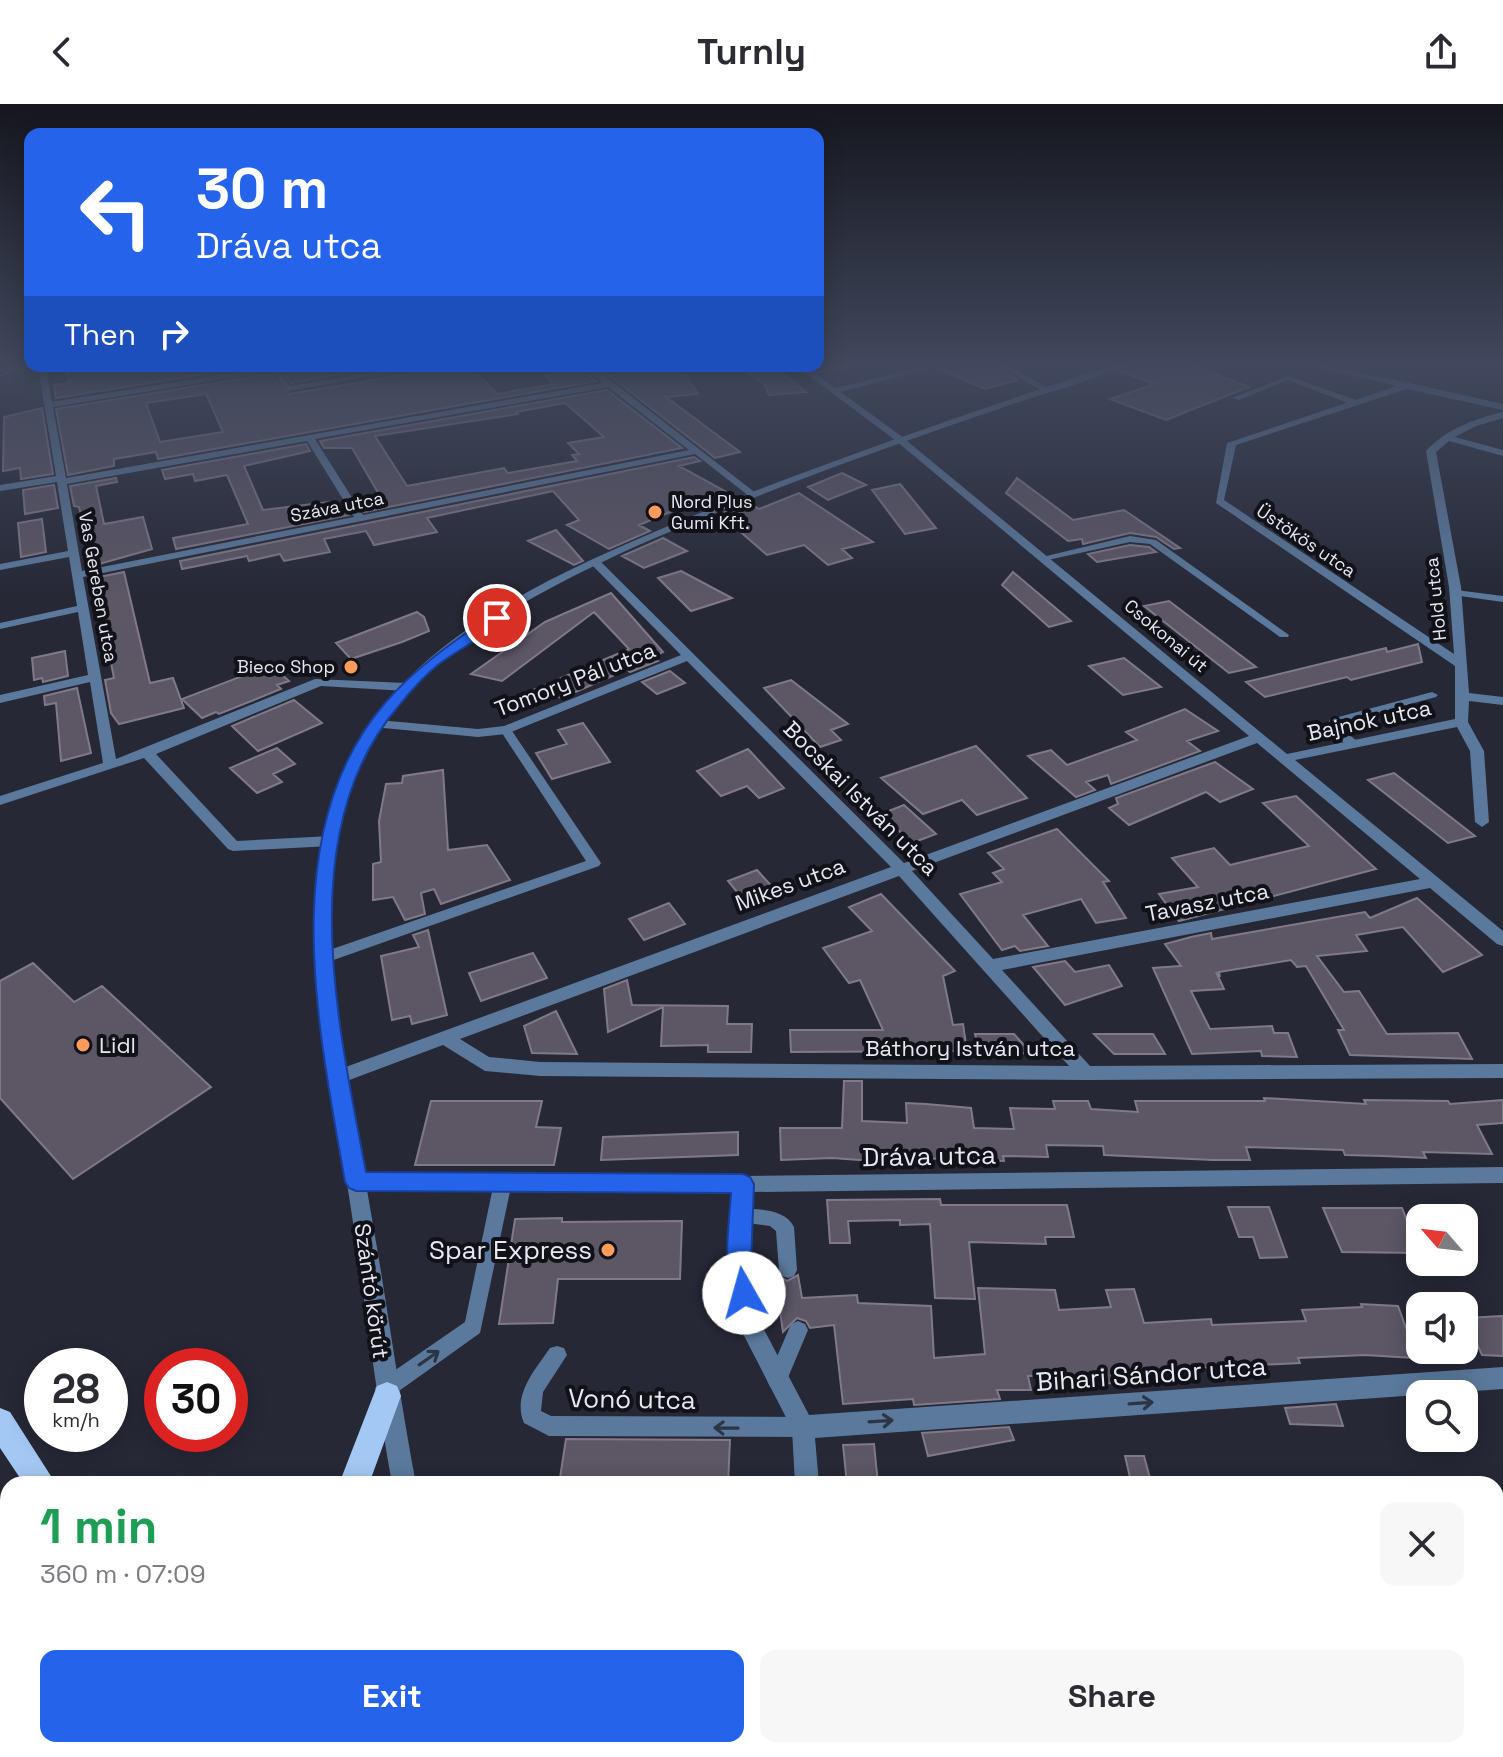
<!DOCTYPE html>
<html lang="en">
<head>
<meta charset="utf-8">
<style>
	body { margin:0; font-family:"Space Grotesk",sans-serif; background:#f7f7f7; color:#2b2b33; height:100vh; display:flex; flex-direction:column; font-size:30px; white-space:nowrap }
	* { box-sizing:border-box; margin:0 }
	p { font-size:26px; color:#7c7c81 }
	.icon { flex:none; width:44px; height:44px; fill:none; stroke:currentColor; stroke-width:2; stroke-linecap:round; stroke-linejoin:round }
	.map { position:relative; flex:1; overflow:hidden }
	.panel { position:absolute; left:0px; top:1372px; width:1504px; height:282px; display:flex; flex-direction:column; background:#fff; border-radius:24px 24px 0 0; box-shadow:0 4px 20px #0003 }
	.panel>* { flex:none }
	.hud { position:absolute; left:24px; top:24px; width:800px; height:244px; border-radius:16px; box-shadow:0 4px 20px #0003; background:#2563eb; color:#fff; overflow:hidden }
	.needle { width:52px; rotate:298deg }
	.controls { position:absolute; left:1406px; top:1100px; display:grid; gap:16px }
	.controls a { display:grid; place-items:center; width:72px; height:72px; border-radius:16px; background:#fff; box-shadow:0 4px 20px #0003; font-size:40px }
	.speed { position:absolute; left:24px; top:1244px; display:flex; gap:16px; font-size:40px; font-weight:700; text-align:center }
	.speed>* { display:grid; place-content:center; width:104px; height:104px; border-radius:50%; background:#fff; box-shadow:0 4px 20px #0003; line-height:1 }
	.speed small { font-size:20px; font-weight:400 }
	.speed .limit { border:12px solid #d22; background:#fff; color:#111 }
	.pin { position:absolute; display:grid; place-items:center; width:68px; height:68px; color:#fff; margin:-34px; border:4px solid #fff; border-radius:50%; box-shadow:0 2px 8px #0007 }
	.me { position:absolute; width:88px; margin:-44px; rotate:353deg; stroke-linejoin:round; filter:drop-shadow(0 0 6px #0008) }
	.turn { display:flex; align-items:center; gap:28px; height:168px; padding:0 40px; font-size:36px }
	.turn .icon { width:104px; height:104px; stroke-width:2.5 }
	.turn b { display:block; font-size:56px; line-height:68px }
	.then { display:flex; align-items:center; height:76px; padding:0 40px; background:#0003; gap:16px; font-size:30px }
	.round { display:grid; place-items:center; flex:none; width:84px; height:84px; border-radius:16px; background:#f7f7f7 }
	.head { display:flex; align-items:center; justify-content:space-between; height:136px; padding:0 40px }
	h1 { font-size:48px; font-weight:600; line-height:60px; color:#1e9e55 }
	.primary-button { display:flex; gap:16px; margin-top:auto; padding:16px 40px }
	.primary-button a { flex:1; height:92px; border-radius:16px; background:#2563eb; color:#fff; font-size:32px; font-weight:600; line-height:92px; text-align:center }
	.primary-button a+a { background:#f7f7f7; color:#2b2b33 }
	header { display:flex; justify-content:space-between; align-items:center; height:104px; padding:0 40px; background:#fff; font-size:36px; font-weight:600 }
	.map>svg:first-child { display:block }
	.building { fill:#5c5665; stroke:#807989; stroke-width:2; fill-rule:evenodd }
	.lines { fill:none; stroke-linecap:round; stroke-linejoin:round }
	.service { fill:#5b799c; fill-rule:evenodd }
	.minor { fill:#5b799c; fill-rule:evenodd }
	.tertiary { fill:#5b799c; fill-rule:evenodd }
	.primary { fill:#a3c8f3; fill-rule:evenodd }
	.rail-casing { stroke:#9d9faa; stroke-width:5 }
	.rail { stroke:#111118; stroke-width:3; stroke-dasharray:10; stroke-linecap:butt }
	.oneway { stroke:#2b3546 }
	.route { fill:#2563eb; stroke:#184099; stroke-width:2 }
	.poi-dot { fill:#ff9b5b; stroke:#111118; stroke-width:3 }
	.labels { text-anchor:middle; stroke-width:8; stroke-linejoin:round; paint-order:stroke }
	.far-poi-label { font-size:18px; fill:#e7e9f2; stroke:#111118; text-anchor:start }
	.far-street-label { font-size:18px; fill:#e7e9f2; stroke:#111118 }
	.street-label { font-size:22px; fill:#e7e9f2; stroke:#111118 }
	.poi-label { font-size:22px; fill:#e7e9f2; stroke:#111118; text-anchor:start }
	.near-street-label { font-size:26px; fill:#e7e9f2; stroke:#111118 }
	.near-poi-label { font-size:26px; fill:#e7e9f2; stroke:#111118; text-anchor:end }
</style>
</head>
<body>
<header><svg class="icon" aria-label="back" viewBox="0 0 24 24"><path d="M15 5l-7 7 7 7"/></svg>Turnly<svg class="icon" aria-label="share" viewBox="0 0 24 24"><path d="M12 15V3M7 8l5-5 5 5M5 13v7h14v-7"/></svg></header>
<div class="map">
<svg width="1503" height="1653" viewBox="0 0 1503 1653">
	<rect width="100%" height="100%" fill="#262836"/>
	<path class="building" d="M946 261H995L1018 276 985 285 939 265Z
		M1127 261H1192L1249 283 1166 316 1110 295 1155 280 1119 267Z
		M66 262H255L56 294 54 281 69 279Z
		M296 262H349L354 268 291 279 283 268Z
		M457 262H470L497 290 554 280 545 272 560 269 551 262H580L596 277 158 355 156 348 114 355V362L68 371 56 305 270 270 289 290ZM206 290 223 328 160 338 146 299Z
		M597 262H648L649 267 680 264 698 290 666 293 740 348 715 354Z
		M736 262H773L806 288 769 291 764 280Z
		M607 286 682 344 364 408 359 398 381 394 352 344H324L320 337ZM565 299 604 333 568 339 579 350 572 351 577 357 508 369 504 364 407 382 375 332 518 310 516 308Z
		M42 304 53 370 21 375 20 364 3 367 4 313Z
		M306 340 310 347 244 362 263 406 328 398 331 404 343 401 349 411 176 445 173 434 248 420 227 371 195 377 193 370 165 375 162 366Z
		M694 353 700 357 679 362 734 392 708 402 699 396 639 421 650 427 609 445 567 421 579 416 553 387 427 414 437 428 374 441 366 427 324 435 330 448 284 457 280 450 249 457 247 452 182 465 180 457Z
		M842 369 866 381 828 396 808 383Z
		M116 374 117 378 96 382 104 420 143 413 152 445 92 462 79 403 74 402 70 382Z
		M1017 374 1073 416 1124 406 1180 444 1174 445 1156 433 1130 429 1083 440 1082 435 1068 437 1006 389Z
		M900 380 936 424 905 430 872 386Z
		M54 381 58 404 25 410 23 386Z
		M799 389 873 438 842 445 852 454 828 461 804 441 767 451 720 410 748 399 759 405Z
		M42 415 46 448 21 453 18 419Z
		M556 426 583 457 574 461 528 437Z
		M663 434 687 447 644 464 622 452Z
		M1130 441 1149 443 1156 448 1097 458 1088 450Z
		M681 467 732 494 691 507 658 474Z
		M124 468 150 579 173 574 184 604 119 620 111 609 105 576 114 574 94 474Z
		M1013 468 1071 517 1049 523 1002 481Z
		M611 489 663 548 653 553 658 557 630 568 612 553 619 569 562 594 533 586 629 545 594 508 502 577 471 570 545 518Z
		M1169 497 1256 563 1229 569 1144 502Z
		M417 508 424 513 429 527 402 538 351 555 336 539Z
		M1418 540 1422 558 1351 576 1347 573 1265 593 1246 578 1386 544 1387 548Z
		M65 547 68 572 43 578 42 574 34 576 32 554Z
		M1124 554 1161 583 1123 591 1089 562Z
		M271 561 289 577 277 581 281 585 219 610 216 608 202 614 182 595Z
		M670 567 685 579 657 590 642 578Z
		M791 576 848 620 831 626 841 636 820 643 764 584Z
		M77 584 91 649 61 657 56 599 45 601 44 592Z
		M294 596 322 619 258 647 232 622Z
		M1185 605 1218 627 1187 637 1200 647 1111 680 1108 671 1086 678 1095 686 1076 693 1028 652 1051 646 1067 661 1137 636 1126 628Z
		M583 619 610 658 552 675 536 649 567 640 558 626Z
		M976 642 1027 694 977 711 962 696 923 710 881 674Z
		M277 644 295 660 273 670 282 678 257 689 230 664Z
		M748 645 784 684 759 694 747 682 721 692 697 667Z
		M1215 658 1253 685 1220 698 1206 688 1129 721 1109 704 1118 700 1116 694Z
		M443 666 448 746 487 741 510 776 441 800 434 785 421 789 425 810 405 816 393 793 373 796V760L381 758 379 717 386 680 402 679 403 672Z
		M1394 669 1475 732 1448 739 1368 676Z
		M1296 692 1376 765 1179 817 1159 790 1198 783 1172 754 1214 744 1230 761 1309 742 1263 699Z
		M904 701 936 730 912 739 881 710Z
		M1057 725 1109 777 1103 778 1126 814 1096 819 1081 795 1023 811 1048 842 1020 847 1015 842 1002 846 960 790 1002 778 993 769 1004 765 988 749Z
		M757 766 776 787 746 799 728 777Z
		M881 790 955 867 943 872 953 921 963 920 967 947 791 948 790 926H883L860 876 849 879 823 844 872 827 849 803Z
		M1417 794 1482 851 1443 868 1403 823 1356 831 1367 847 1317 852 1344 888 1359 887 1387 930 1458 929 1472 955 1350 951 1338 926H1344L1306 862 1297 863 1291 856 1219 868 1220 873 1216 868 1224 885 1191 887 1210 925 1272 922 1274 929H1288L1297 953 1262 952 1261 947 1192 950 1153 864 1181 862 1165 840 1191 833 1211 829 1212 835 1365 808 1370 814Z
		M669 799 685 820 644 836 629 815Z
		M428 826 447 911 412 920 410 912 392 916 381 852 419 843 413 831Z
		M533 849 547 874 481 897 469 869Z
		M1065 857 1075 868 1109 861 1122 882 1065 901 1033 863Z
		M33 859 74 898 102 882 211 983 73 1075 0 994V877Z
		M627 876 632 901 728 902 727 920H752L751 948H708V941L661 942 663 903 608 928 604 885Z
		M556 907 577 950 532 949 524 922Z
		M975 930H1014L1031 949 980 950Z
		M1094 930H1153L1165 950H1114Z
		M844 977H862V1017L907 1019 906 999 926 1000 971 1004 974 1024 1014 1025 1010 1004 1055 1005 1053 997H1088L1091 1005 1138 1008 1135 997H1265L1264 994 1366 1000 1364 996 1448 997 1450 1000 1503 996V1019L1477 1021 1492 1050 1423 1048 1426 1054 1383 1052 1345 1051 1343 1046 1246 1043 1250 1056H1213L1104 1051 1103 1042 1046 1041 1048 1053 1003 1052 1004 1057 886 1053V1058L832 1054 781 1056 780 1024H842Z
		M431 997H542L536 1023 561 1024 554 1061H415Z
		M738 1028V1051L601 1056 603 1033Z
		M940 1095 941 1101H1067L1074 1133H1045L1046 1140 969 1138 975 1195 935 1194 930 1120 900 1121V1116L848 1117 850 1139H830L827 1096Z
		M1228 1103H1269L1287 1153 1260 1154 1253 1133H1239Z
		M1323 1104H1402L1420 1149 1342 1148Z
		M562 1114V1118L682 1117 680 1175H558L553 1219 499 1220 515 1115Z
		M774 1168 787 1177 798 1171 802 1194 857 1191 858 1199 931 1202 934 1254 985 1250 978 1184 1055 1186 1059 1206 1111 1203 1106 1186 1134 1185 1144 1219 1211 1215 1212 1221 1306 1217 1302 1206 1362 1203 1361 1200 1398 1202 1409 1232H1420V1246H1426L1429 1255 1365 1251 1298 1254 1300 1259 1172 1265V1269L1111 1272 1113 1279 1069 1282 1067 1271 1028 1272 1031 1286H997L1000 1295 914 1301 913 1295 843 1300 834 1221 810 1224 806 1217 797 1214 783 1228Z
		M1503 1212V1252L1482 1251 1465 1214Z
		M1336 1300 1343 1322 1290 1320 1285 1304Z
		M1009 1323 1014 1336 928 1352 922 1329Z
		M566 1335 730 1336 728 1380H559Z
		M874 1340 878 1380H847L843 1341Z
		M1125 1352H1144L1151 1378H1131Z"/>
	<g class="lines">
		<path class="service" d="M848 261H866L810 271 806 269Z
			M1288 272 1359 297 1360 299 1353 301 1288 276 1239 296 1232 294Z
			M1130 432 1156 436 1289 531 1288 533H1280L1150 440 1130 438 1043 457 1038 454Z
			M1456 486 1503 492V498L1453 491V487Z
			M1432 588 1438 591 1436 593 1341 619 1345 627 1358 638V642C1343 644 1334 629 1329 617L1331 615Z
			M506 623 510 624 599 756 601 759 599 762 328 858H318L316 854 318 850 586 757 500 626Z
			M503 1071 509 1073 512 1078 480 1229 392 1292 385 1295 378 1292 375 1285 378 1278 465 1218 494 1078 497 1073Z
			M740 1104C759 1106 784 1104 794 1123L797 1166 794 1172 788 1174 782 1172 779 1166 776 1127 770 1122 734 1117 731 1112 734 1107Z
			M798 1217 805 1220 808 1226 784 1283 777 1286 770 1283 767 1276 791 1220Z
			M557 1242 564 1244 567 1251 543 1288 541 1307 551 1312 803 1313 810 1316 813 1323 810 1330 803 1333 549 1332 524 1319C512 1291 535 1266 550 1244Z"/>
		<path class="minor" d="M929 261H943L841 288 901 332 1287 650 1455 615V562L1216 399 1227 339 1397 282 1306 261H1322L1410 279 1503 300V306L1407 285 1236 341 1224 396 1454 550 1449 483 1426 347C1447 325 1473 315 1503 308V314L1476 322 1455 333 1503 346V352L1449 337 1436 348 1461 483 1469 589 1503 593V601L1469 597 1468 618 1484 647 1489 718 1482 723 1475 718 1470 647 1457 623 1295 656 1503 827V842L1497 840 1430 784 1002 866 1090 962 1503 960V974L1086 976 540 972 485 967 443 941 344 978 338 980 332 978 329 973 332 968 891 763 687 557 506 630 478 633 373 623 371 620 378 616 478 625 504 622 681 551 591 460V456H599L904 759 1249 632 895 336 796 262H805L835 284ZM1257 639 1420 775 993 855 912 767ZM899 772 1069 962 540 958 489 953 460 935Z
			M998 261H1008L1051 286 1044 288Z
			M38 262H46L52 298 274 262H293L278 266 290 282 411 262H429L288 287 271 267 53 303 66 374 603 279 583 262H592L757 390 749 392 695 350 83 473 116 655 315 575 406 579 412 583 406 587 321 582 156 650 237 737 331 732 338 737 331 742 233 747 228 745 144 654 0 701V692L103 659 90 578 0 599V591L88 571 78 508 0 525V519L77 502 69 453 0 466V460L68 447 57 378 0 387V381L56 372ZM608 283 689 346 363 411 315 335ZM307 337 354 413 82 467 67 380Z
			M1503 1063V1079L752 1088 749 1159 760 1218 809 1311 1503 1263V1285L815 1334 819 1380H795L792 1325 738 1220 729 1159 733 1088 356 1086 349 1084 346 1078 349 1072 356 1070 743 1072Z
			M0 1639 8 1642V1646H12L15 1653H0Z"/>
		<path class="tertiary" d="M1112 261H1124C1089 279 1047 288 1010 301 933 327 857 354 781 383 662 430 487 496 403 594 283 734 344 946 371 1109 387 1199 399 1290 416 1380H392C375 1284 364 1188 349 1092 329 968 299 840 328 715 342 652 382 595 430 554 502 493 592 454 678 418 820 359 966 310 1112 261Z
			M1496 1555H1503V1581H1496Z"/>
		<path class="primary" d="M387 1278 397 1282 401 1292 369 1380H339L377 1282Z
			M0 1304 10 1308 56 1380H24L0 1344Z
			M359 1646H399L401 1653H362Z
			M420 1646H454L455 1653H421Z
			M575 1646H613L610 1653H573Z"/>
		<defs>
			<path id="rail" d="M0 270 16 261"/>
		</defs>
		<use href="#rail" class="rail-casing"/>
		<use href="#rail" class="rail"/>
	</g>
	<defs><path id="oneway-shaft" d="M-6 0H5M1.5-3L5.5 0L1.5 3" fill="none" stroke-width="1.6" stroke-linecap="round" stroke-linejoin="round" transform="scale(2)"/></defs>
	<g class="oneway">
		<use href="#oneway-shaft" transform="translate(429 1254) rotate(-35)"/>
		<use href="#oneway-shaft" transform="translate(1141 1299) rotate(-4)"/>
		<use href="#oneway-shaft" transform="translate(881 1317) rotate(-4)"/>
		<use href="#oneway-shaft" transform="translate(726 1324) rotate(-179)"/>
	</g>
	<linearGradient id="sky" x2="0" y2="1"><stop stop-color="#15161e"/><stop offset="0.53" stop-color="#41485d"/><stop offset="1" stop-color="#41485d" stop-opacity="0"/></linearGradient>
	<rect width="1503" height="493" fill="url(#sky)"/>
	<path class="route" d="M492 511 503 514C486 533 460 544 439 560 424 572 409 589 397 604 292 728 339 925 366 1068L743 1070 750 1073 754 1080 751 1159 756 1189 753 1197 744 1200 736 1197C721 1165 729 1124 731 1089L356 1087 349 1084 345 1078C319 927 274 728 385 599 416 563 453 538 492 511Z"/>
	<g class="poi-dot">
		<circle cx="655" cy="408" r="8"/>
		<circle cx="351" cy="563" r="8"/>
		<circle cx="83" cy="941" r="8"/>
		<circle cx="608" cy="1146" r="8"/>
	</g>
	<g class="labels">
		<g class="far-poi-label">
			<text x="671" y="404">Nord Plus<tspan x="671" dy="21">Gumi Kft.</tspan></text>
			<text x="335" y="569" text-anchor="end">Bieco Shop</text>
		</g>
		<g class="far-street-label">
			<text transform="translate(337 403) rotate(-11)" y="6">Száva utca</text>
			<text transform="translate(1306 437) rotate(34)" y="6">Üstökös utca</text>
			<text transform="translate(98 483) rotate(80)" y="6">Vas Gereben utca</text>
			<text transform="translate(1436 495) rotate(-96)" y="6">Hold utca</text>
			<text transform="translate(1166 532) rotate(40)" y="6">Csokonai út</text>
		</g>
		<g class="street-label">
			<text transform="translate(575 575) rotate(-21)" y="8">Tomory Pál utca</text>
			<text transform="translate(1369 616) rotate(-12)" y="8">Bajnok utca</text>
			<text transform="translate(861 694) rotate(45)" y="8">Bocskai István utca</text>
			<text transform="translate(790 780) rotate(-20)" y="8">Mikes utca</text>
			<text transform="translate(1207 798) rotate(-11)" y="8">Tavasz utca</text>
			<text x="970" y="952">Báthory István utca</text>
			<text transform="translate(372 1187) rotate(82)" y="8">Szántó körút</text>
		</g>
		<g class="poi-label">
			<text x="99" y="949">Lidl</text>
		</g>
		<g class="near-street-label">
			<text transform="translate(929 1052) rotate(-1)" y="9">Dráva utca</text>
			<text transform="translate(1151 1270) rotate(-4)" y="9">Bihari Sándor utca</text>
			<text transform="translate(632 1295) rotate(1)" y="9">Vonó utca</text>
		</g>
		<g class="near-poi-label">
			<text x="592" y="1155">Spar Express</text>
		</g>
	</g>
</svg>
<div class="controls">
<a><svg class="needle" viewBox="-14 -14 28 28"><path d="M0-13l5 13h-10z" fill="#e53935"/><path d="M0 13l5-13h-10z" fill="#7c7c81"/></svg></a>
<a><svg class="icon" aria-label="sound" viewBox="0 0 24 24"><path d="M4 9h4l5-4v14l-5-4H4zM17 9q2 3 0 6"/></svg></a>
<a><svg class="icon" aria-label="search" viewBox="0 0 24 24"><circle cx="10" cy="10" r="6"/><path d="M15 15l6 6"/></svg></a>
</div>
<div class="speed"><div>28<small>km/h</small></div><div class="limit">30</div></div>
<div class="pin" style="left:497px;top:514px;background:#d93025"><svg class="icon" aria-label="arrive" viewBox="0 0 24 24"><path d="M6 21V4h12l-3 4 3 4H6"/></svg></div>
<svg class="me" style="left:744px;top:1189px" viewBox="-20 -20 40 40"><circle r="19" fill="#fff"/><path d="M0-13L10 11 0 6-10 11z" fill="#2563eb"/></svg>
<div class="hud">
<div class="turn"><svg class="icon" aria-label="left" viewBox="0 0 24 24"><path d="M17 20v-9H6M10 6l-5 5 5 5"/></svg><div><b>30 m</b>Dráva utca</div></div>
<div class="then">Then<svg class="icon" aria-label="right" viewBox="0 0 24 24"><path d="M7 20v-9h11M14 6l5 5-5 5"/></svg></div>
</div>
<section class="panel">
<div class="head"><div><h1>1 min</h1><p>360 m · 07:09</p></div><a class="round"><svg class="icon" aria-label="close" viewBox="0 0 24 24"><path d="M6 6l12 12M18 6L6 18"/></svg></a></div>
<div class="primary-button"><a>Exit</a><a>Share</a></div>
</section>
</div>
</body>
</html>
